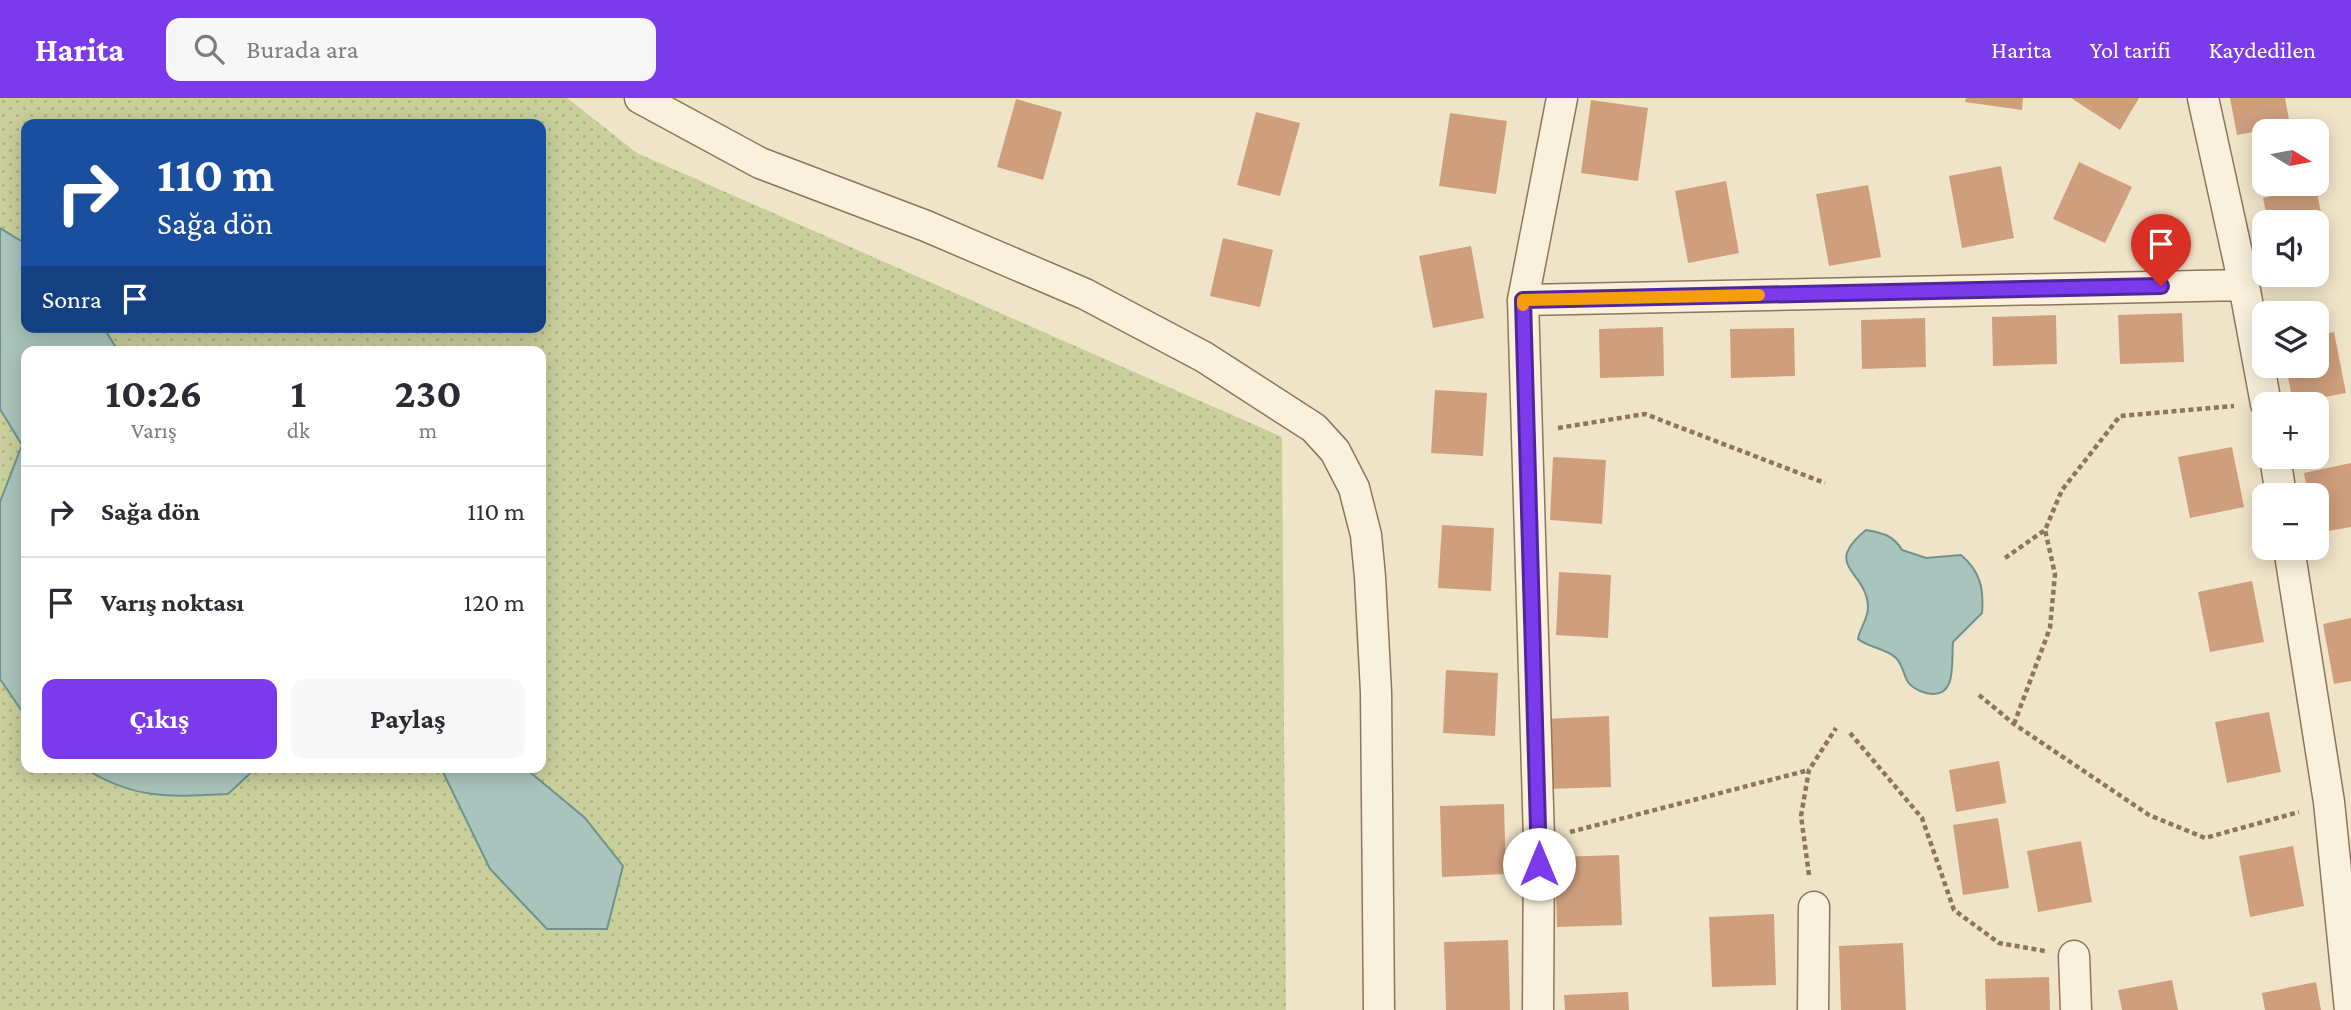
<!DOCTYPE html>
<html lang="tr">
<head>
<meta charset="utf-8">
<style>
	body { margin:0; font-family:"Crimson Pro",serif; background:#f7f7f7; color:#2b2b33; height:100vh; display:flex; flex-direction:column; font-size:26px; white-space:nowrap }
	* { box-sizing:border-box; margin:0 }
	p { font-size:23px; color:#7c7c81 }
	.icon { flex:none; width:38px; height:38px; fill:none; stroke:currentColor; stroke-width:2; stroke-linecap:round; stroke-linejoin:round }
	.map { position:relative; flex:1; overflow:hidden }
	.details { position:absolute; left:21px; top:248px; width:525px; height:427px; display:flex; flex-direction:column; background:#fff; border-radius:14px; box-shadow:0 4px 18px #0003 }
	.details>* { flex:none }
	.guide { position:absolute; left:21px; top:21px; width:525px; height:214px; border-radius:14px; box-shadow:0 4px 18px #0003; background:#1a4fa0; color:#fff; overflow:hidden }
	.needle { width:46px; rotate:100deg }
	.controls { position:absolute; left:2252px; top:21px; display:grid; gap:14px }
	.controls a { display:grid; place-items:center; width:77px; height:77px; border-radius:14px; background:#fff; box-shadow:0 4px 18px #0003; font-size:35px }
	.pin { position:absolute; display:grid; place-items:center; width:60px; height:60px; color:#fff; margin:-72px -30px; border-radius:50% 50% 50% 0; rotate:-45deg; box-shadow:0 0 7px #0007 }
	.pin .icon { rotate:45deg }
	.me { position:absolute; width:77px; margin:-38px; rotate:0deg; stroke-linejoin:round; filter:drop-shadow(0 0 5px #0008) }
	.turn { display:flex; align-items:center; gap:24px; height:147px; padding:0 21px; font-size:32px }
	.turn .icon { width:91px; height:91px; stroke-width:2.5 }
	.turn b { display:block; font-size:49px; line-height:60px }
	.then { display:flex; align-items:center; height:66px; padding:0 21px; background:#0003; gap:14px; font-size:26px }
	.eta { display:flex; justify-content:space-evenly; align-items:center; height:119px; text-align:center }
	.eta b { font-size:42px; font-weight:700; line-height:49px }
	.action { display:flex; gap:14px; margin-top:auto; padding:14px 21px }
	.action a { flex:1; height:80px; border-radius:14px; background:#7c3aed; color:#fff; font-size:28px; font-weight:700; line-height:80px; text-align:center }
	.action a+a { background:#f7f7f7; color:#2b2b33 }
	ul { padding:0; list-style:none }
	li { display:flex; align-items:center; gap:21px; height:91px; padding:0 21px; border-top:2px solid #e1e1e2 }
	li div { flex:1 }
	li b { display:block; font-size:26px }
	li em { font-style:normal }
	header { display:flex; align-items:center; gap:42px; box-sizing:border-box; height:98px; padding:0 35px; background:#7c3aed; color:#fff }
	header strong { font-size:33px }
	nav { display:flex; gap:38px; margin-inline-start:auto; font-size:24px }
	.search { width:490px; height:63px; background:#f7f7f7; display:flex; align-items:center; gap:18px; box-sizing:border-box; padding:0 24px; border-radius:14px; color:#7c7c81; font-size:26px }
	.map>svg:first-child { display:block }
	.grass { fill:url(#grass-dots); fill-rule:evenodd }
	.water { fill:#a9c4bc; stroke:#6f938a; stroke-width:2 }
	.building { fill:#cf9f7d }
	.lines { fill:none; stroke-linecap:round; stroke-linejoin:round }
	.street-casing { stroke:#8d765c; stroke-width:33 }
	.path { stroke:#8d765c; stroke-width:4.5; stroke-dasharray:5 3.5; stroke-linecap:butt }
	.street { stroke:#faf1dc; stroke-width:30 }
	.route-casing { stroke:#51269a; stroke-width:18 }
	.route { stroke:#7c3aed; stroke-width:12 }
	.slow { stroke:#f59e0b; stroke-width:12 }
</style>
</head>
<body>
<header>
<strong>Harita</strong>
<div class="search"><svg class="icon" aria-label="search" viewBox="0 0 24 24"><circle cx="10" cy="10" r="6"/><path d="M15 15l6 6"/></svg>Burada ara</div>
<nav><a>Harita</a><a>Yol tarifi</a><a>Kaydedilen</a></nav>
</header>
<div class="map">
<svg width="2351" height="912" viewBox="0 0 2351 912">
	<defs>
		<pattern id="grass-dots" width="8" height="8" patternUnits="userSpaceOnUse" patternTransform="scale(1.75)"><rect width="8" height="8" fill="#c9cf9b"/><path d="M2 2h.1M6 6h.1" fill="none" stroke="#aeb285" stroke-width="1.8" stroke-linecap="round"/></pattern>
	</defs>
	<rect width="100%" height="100%" fill="#f0e4c8"/>
	<path class="grass" d="M0 0H567L637 55 1282 339 1286 912H0ZM26 26H541V229H26ZM26 254H541V670H26Z"/>
	<path class="water" d="M0 130 26 146V229H103L119 254H26V619L0 581V404L22 347 0 311Z
		M1866 432C1883 435 1893 437 1902 452L1926 460 1961 457C1980 473 1984 490 1982 515L1953 544C1951 564 1958 603 1926 595 1919 593 1912 590 1908 584 1903 576 1903 567 1896 560 1886 550 1869 550 1858 541 1860 530 1868 521 1868 509 1867 472 1821 469 1866 432Z
		M84 670H256L228 696C170 699 135 702 84 670Z
		M441 670H525L585 720 623 768 607 831H547L490 771Z"/>
	<path class="building" d="M1966 0H2023L2022 12 1965 4Z
		M2071 0H2139L2120 32Z
		M2230 0H2285L2290 27 2237 37Z
		M1016 1 1062 14 1043 82 997 69Z
		M1591 2 1648 10 1638 83 1581 75Z
		M1256 14 1300 25 1280 98 1237 87Z
		M1450 15 1507 23 1496 96 1439 88Z
		M2079 64 2132 89 2105 145 2053 121Z
		M2001 68 2014 140 1962 150 1949 78Z
		M1726 83 1739 155 1688 165 1675 93Z
		M1868 87 1881 159 1829 168 1816 96Z
		M2316 89 2328 151 2317 153V124H2268L2263 100Z
		M1223 140 1273 152 1260 209 1210 198Z
		M1471 148 1484 220 1433 230 1419 158Z
		M2182 215 2184 264 2120 266 2118 217Z
		M2056 217 2057 266 1993 268 1992 219Z
		M1925 220 1926 269 1862 271 1861 222Z
		M1663 229 1664 278 1600 280 1599 231Z
		M1794 230 1795 278 1731 280 1730 231Z
		M2334 234 2346 295 2293 305 2286 268H2317V238Z
		M1435 292 1487 295 1483 358 1431 355Z
		M2232 349 2244 409 2190 420 2178 359Z
		M1553 359 1606 362 1602 426 1550 422Z
		M2351 365V429L2317 435V397H2308L2304 375Z
		M1442 427 1494 430 1491 493 1438 490Z
		M1559 474 1611 477 1608 540 1556 537Z
		M2252 483 2264 544 2210 554 2198 494Z
		M2351 520V583L2334 586 2323 526Z
		M1446 572 1498 575 1495 638 1443 635Z
		M2269 614 2281 674 2227 685 2215 624Z
		M1609 618 1611 689 1546 691 1544 621Z
		M1999 663 2006 705 1956 714 1949 672Z
		M1504 706 1506 776 1442 779 1440 708Z
		M1998 720 2009 790 1963 797 1953 727Z
		M2081 743 2092 804 2038 814 2027 753Z
		M2293 748 2304 808 2250 819 2239 758Z
		M1619 757 1622 827 1557 829 1555 759Z
		M1774 816 1776 887 1712 889 1709 819Z
		M1508 842 1510 912H1446L1444 844Z
		M1903 845 1906 912H1841L1839 848Z
		M2049 879 2050 912H1986L1985 881Z
		M2172 882 2178 912H2122L2118 892Z
		M2316 884 2321 912H2265L2262 895Z
		M1628 894 1629 912H1565L1564 897Z"/>
	<g class="lines">
		<defs>
			<path id="street" d="M640 0 760 65 926 128 1085 196 1204 259 1314 330 1335 353 1354 390 1366 437 1370 479 1376 594 1379 912
				M2203 0 2244 187 2266 306
				M1523 202 2244 187
				M2275 359 2281 397
				M2289 450 2329 704 2350 912
				M2074 858 2076 912
				M1538 912 1539 742 1523 202 1562 0
				M1813 912 1814 809"/>
		</defs>
		<use href="#street" class="street-casing"/>
		<path class="path" d="M1558 330 1645 316 1825 385
			M2005 460 2045 432 2062 392 2120 318 2234 308
			M1979 597 2014 626 2149 717 2205 740 2299 714
			M2014 626 2050 530 2055 476 2045 432
			M1850 635 1922 720 1954 812 1999 845 2045 853
			M1570 734 1809 672
			M1809 777 1801 718 1809 672 1836 630"/>
		<use href="#street" class="street"/>
	</g>
	<g class="lines">
		<defs>
			<path id="route" d="M1539 766 1523 202 2161 188"/>
		</defs>
		<use href="#route" class="route-casing"/>
		<use href="#route" class="route"/>
		<path class="slow" d="M1523 207V202L1759 197"/>
	</g>
</svg>
<div class="controls">
<a><svg class="needle" viewBox="-14 -14 28 28"><path d="M0-13l5 13h-10z" fill="#e53935"/><path d="M0 13l5-13h-10z" fill="#7c7c81"/></svg></a>
<a><svg class="icon" aria-label="sound" viewBox="0 0 24 24"><path d="M4 9h4l5-4v14l-5-4H4zM17 9q2 3 0 6"/></svg></a>
<a><svg class="icon" aria-label="layers" viewBox="0 0 24 24"><path d="M12 4l9 5-9 5-9-5zM3 14l9 5 9-5"/></svg></a>
<a>+</a>
<a>−</a>
</div>
<div class="pin" style="left:2161px;top:188px;background:#d93025"><svg class="icon" aria-label="arrive" viewBox="0 0 24 24"><path d="M6 21V4h12l-3 4 3 4H6"/></svg></div>
<svg class="me" style="left:1539px;top:766px" viewBox="-20 -20 40 40"><circle r="19" fill="#fff"/><path d="M0-13L10 11 0 6-10 11z" fill="#7c3aed"/></svg>
<div class="guide">
<div class="turn"><svg class="icon" aria-label="right" viewBox="0 0 24 24"><path d="M7 20v-9h11M14 6l5 5-5 5"/></svg><div><b>110 m</b>Sağa dön</div></div>
<div class="then">Sonra<svg class="icon" aria-label="arrive" viewBox="0 0 24 24"><path d="M6 21V4h12l-3 4 3 4H6"/></svg></div>
</div>
<section class="details">
<div class="eta">
<div><b>10:26</b><p>Varış</p></div>
<div><b>1</b><p>dk</p></div>
<div><b>230</b><p>m</p></div>
</div>
<ul>
<li><svg class="icon" aria-label="right" viewBox="0 0 24 24"><path d="M7 20v-9h11M14 6l5 5-5 5"/></svg><div><b>Sağa dön</b></div><em>110 m</em></li>
<li><svg class="icon" aria-label="arrive" viewBox="0 0 24 24"><path d="M6 21V4h12l-3 4 3 4H6"/></svg><div><b>Varış noktası</b></div><em>120 m</em></li>
</ul>
<div class="action"><a>Çıkış</a><a>Paylaş</a></div>
</section>
</div>
</body>
</html>
